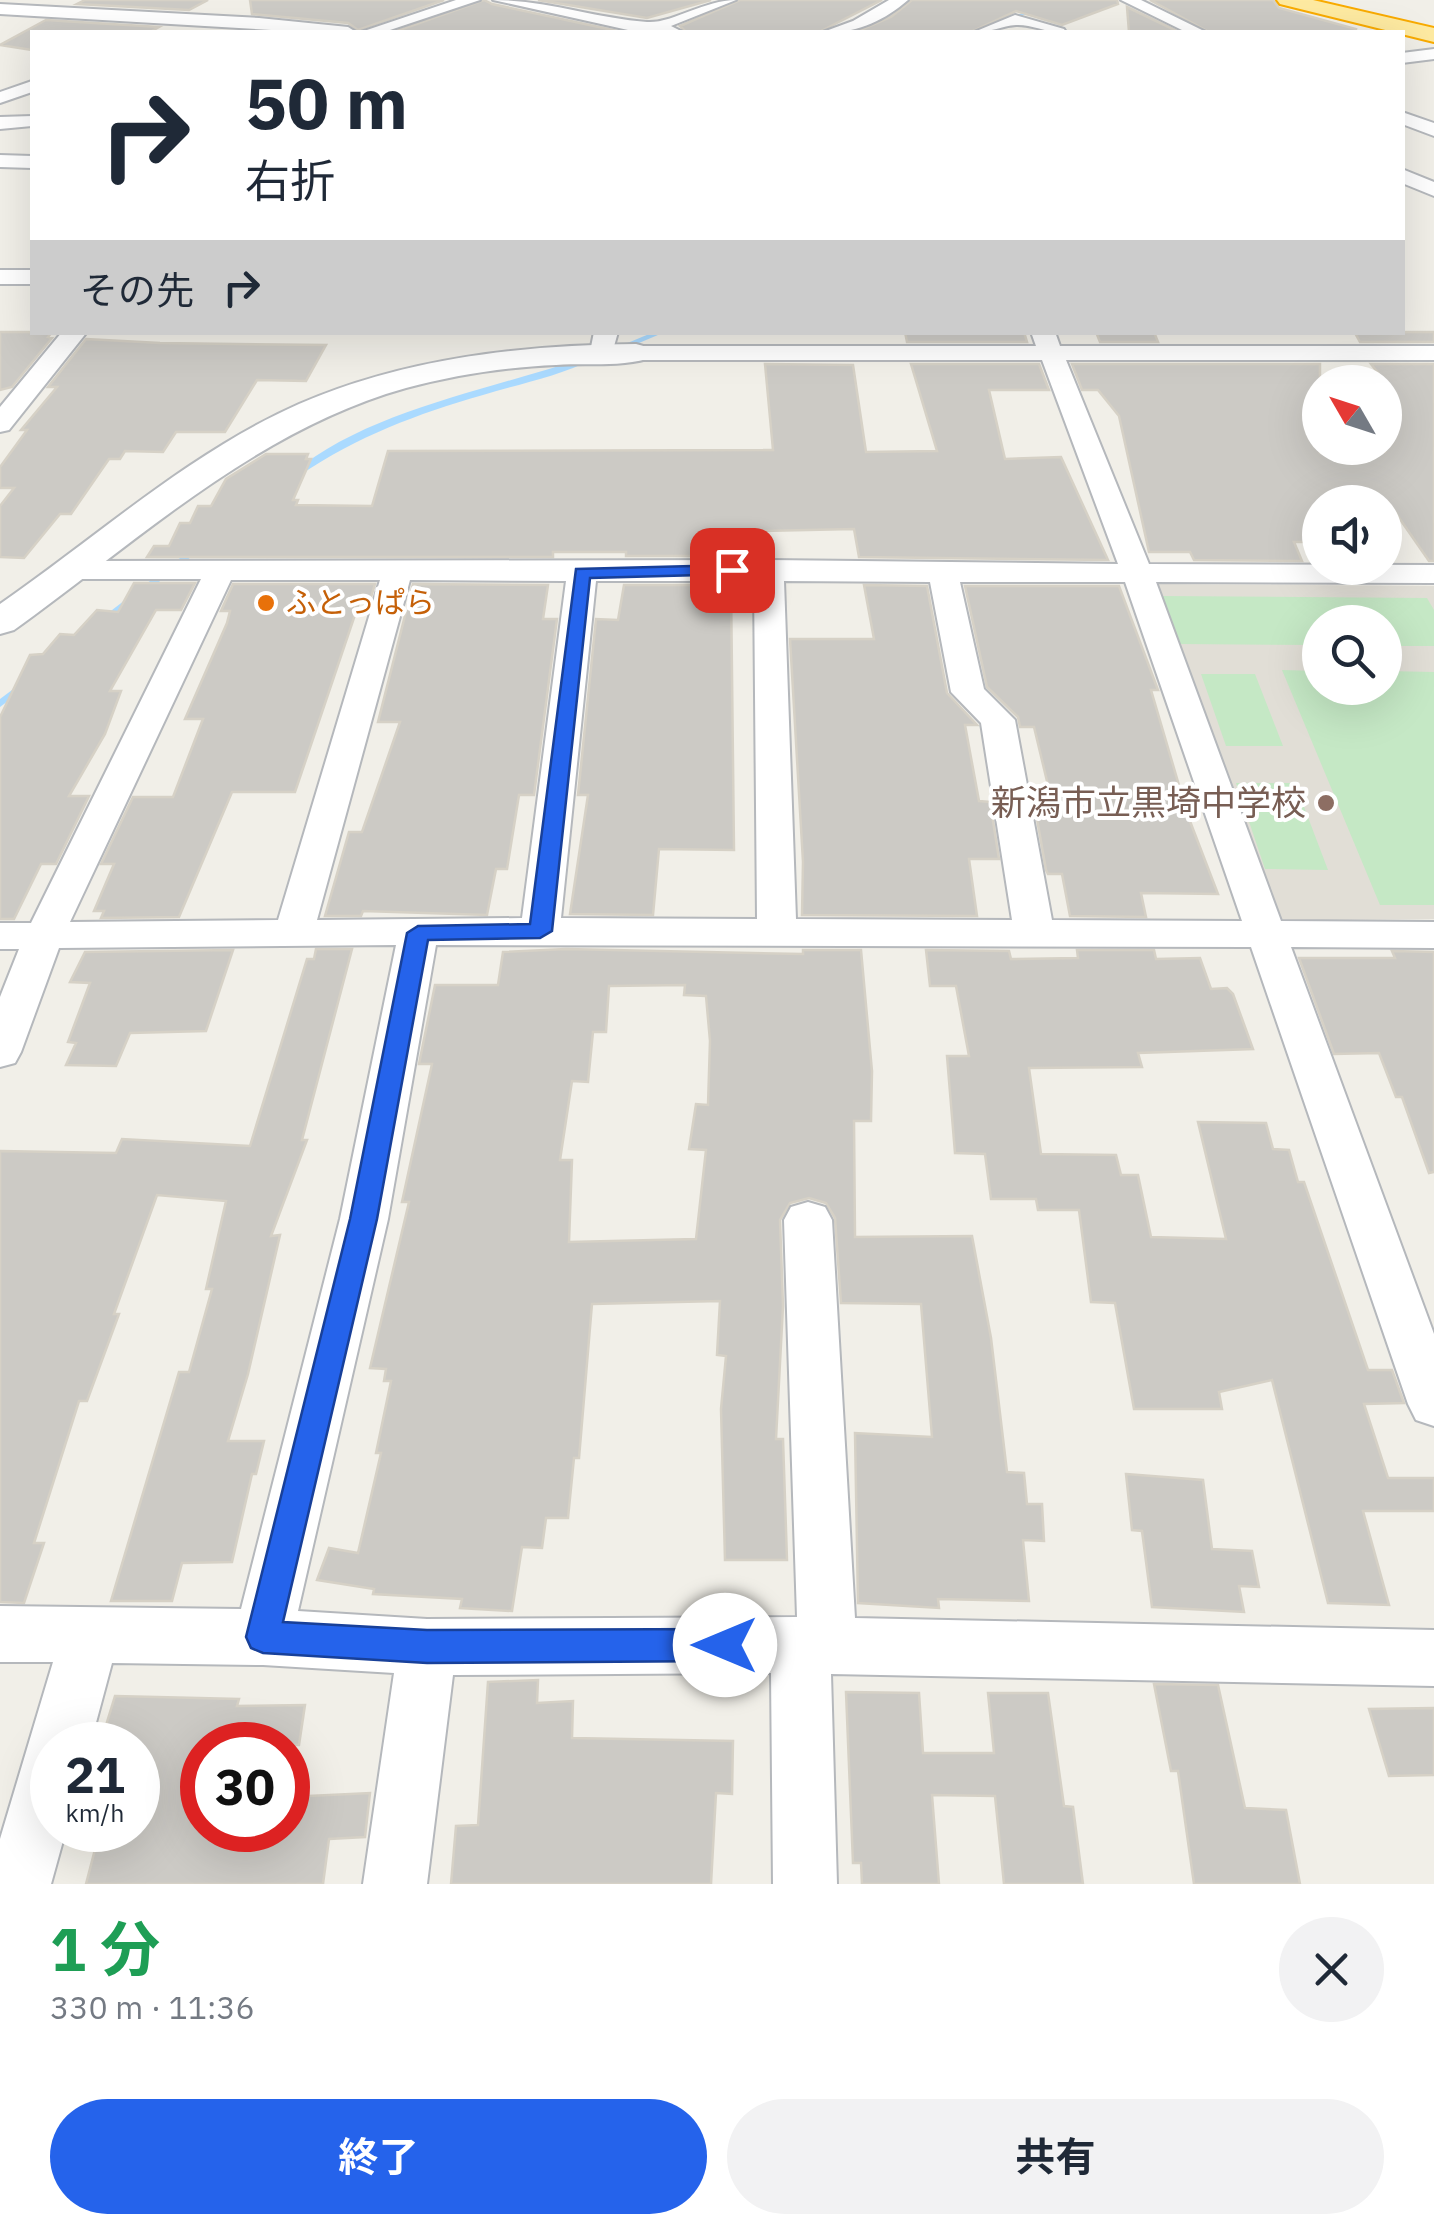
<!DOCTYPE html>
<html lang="ja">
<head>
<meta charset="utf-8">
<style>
	body { margin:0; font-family:"IBM Plex Sans","Noto Sans JP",sans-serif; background:#f2f2f3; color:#1f2937; height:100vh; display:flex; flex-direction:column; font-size:38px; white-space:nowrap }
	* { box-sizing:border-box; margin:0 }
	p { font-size:32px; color:#747a83 }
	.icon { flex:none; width:55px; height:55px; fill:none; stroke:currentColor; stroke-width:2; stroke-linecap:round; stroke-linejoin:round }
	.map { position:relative; height:1884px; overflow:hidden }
	.sheet { display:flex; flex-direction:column; background:#fff; flex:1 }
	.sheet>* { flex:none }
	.banner { position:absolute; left:30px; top:30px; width:1375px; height:305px; border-radius:0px; box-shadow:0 10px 40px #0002; background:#fff; color:#1f2937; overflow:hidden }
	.needle { width:65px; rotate:309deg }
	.tools { position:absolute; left:1302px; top:365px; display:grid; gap:20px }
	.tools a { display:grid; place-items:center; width:100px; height:100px; border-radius:50%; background:#fff; box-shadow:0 10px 40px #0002; font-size:50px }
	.speed { position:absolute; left:30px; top:1722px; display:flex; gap:20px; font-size:50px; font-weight:700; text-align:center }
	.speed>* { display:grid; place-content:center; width:130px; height:130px; border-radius:50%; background:#fff; box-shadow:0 10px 40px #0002; line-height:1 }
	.speed small { font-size:25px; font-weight:400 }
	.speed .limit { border:15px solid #d22; background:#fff; color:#111 }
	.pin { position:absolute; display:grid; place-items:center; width:85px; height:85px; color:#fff; margin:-42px; border-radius:20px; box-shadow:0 5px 15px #0006 }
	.me { position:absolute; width:110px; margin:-55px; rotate:270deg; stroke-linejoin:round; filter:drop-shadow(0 0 8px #0008) }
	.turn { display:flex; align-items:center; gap:35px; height:210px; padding:0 50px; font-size:45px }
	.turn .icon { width:130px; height:130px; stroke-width:2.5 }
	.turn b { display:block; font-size:70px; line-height:85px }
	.then { display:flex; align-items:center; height:95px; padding:0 50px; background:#0003; gap:20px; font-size:38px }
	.round { display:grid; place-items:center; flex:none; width:105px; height:105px; border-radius:52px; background:#f2f2f3 }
	.headline { display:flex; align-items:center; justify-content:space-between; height:170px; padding:0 50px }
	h1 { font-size:60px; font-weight:700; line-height:75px; color:#1e9e55 }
	.button { display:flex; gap:20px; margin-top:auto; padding:20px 50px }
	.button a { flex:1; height:115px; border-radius:60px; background:#2563eb; color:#fff; font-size:40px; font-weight:700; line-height:115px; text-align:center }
	.button a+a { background:#f2f2f3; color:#1f2937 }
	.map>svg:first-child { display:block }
	.education { fill:#e1ded6; fill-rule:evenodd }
	.green { fill:#c5e8c5 }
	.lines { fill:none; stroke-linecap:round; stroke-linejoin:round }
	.stream { fill:#aadaff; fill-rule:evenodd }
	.building { fill:#cccac5; stroke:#d6d1c6; stroke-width:2.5; fill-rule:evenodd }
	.minor-casing { stroke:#b5b8bc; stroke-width:4 }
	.tertiary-casing { stroke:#b5b8bc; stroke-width:4 }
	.trunk-casing { stroke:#f9ab00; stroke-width:4 }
	.minor { fill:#fff; fill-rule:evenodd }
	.tertiary { fill:#fff; fill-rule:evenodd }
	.trunk { fill:#feeaa1; fill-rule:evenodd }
	.route { fill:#2563eb; stroke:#184099; stroke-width:2.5 }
	.food-dot { fill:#e8710a; stroke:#fff; stroke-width:4 }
	.education-dot { fill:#8d6e63; stroke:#fff; stroke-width:4 }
	.labels { text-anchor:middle; stroke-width:8; stroke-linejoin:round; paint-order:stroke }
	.far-food-label { font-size:30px; fill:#c56008; stroke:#fff; text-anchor:start }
	.education-label { font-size:35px; fill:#785e54; stroke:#fff; text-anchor:end }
</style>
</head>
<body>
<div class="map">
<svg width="1434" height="1884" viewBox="0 0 1434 1884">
	<rect width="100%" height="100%" fill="#f1efe8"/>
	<path class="education" d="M1146 584 1434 586V919L1257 921ZM1320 622H1385V688H1320Z"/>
	<path class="green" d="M1161 596 1427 598 1434 610V646H1385V622H1320V645L1177 644Z
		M1282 670 1320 671V688H1385V671L1434 672V905H1380Z
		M1201 674H1255L1283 746H1226Z
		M1236 783H1295L1328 870 1265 869Z"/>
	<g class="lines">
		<path class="stream" d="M1036 9 1040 10 967 32H961Z
			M654 332H665L620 351 613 349Z
			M586 357 593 359C560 376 519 384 483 395 417 414 358 436 300 475L293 473C368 410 494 389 586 357Z
			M197 545 200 546V550L105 624H99V620Z
			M24 681 28 682V686L0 707V699Z"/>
	</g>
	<path class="building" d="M85 0H208L189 10 77 4Z
		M250 0H444L358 30 348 23 252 14Z
		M484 0 492 4 622 32H394Z
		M538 0H711L647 18Z
		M740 0H882L819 32H686L680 26Z
		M912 0H1117L1118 4 1062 25 1016 11 971 32H856L891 17Z
		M1150 0H1273L1279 8 1356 29 1355 32H1209Z
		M1127 7 1179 32H1129Z
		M46 20 159 27 150 32H32V50L0 45Z
		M0 332H52L48 337 52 338 12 387 0 390Z
		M905 332H1024L1027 342H907Z
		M1096 332H1154L1158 342H1100Z
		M1374 332H1434V342H1360L1355 333Z
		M86 339 160 343 326 345 306 381 257 380 225 432H176L163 452 125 451 120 459H109L71 514H60L24 558 0 557V506L14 488H0V467L27 430H21L57 387H48Z
		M765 364 853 365 866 452 937 451 911 364H1039L1049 390H989L1005 459 1061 457 1108 560 859 557 854 529 760 531 764 556H626V552H553V557H147L154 546H169L180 523H190L198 506H211L226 479 266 454H308L306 459H311L293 500H298L296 505 372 506 388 451 773 450Z
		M1072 364H1320V453L1385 452V382L1371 364H1434V561H1429L1388 502H1320V542H1294L1302 561 1194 560 1190 552H1149L1119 416 1098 390H1082Z
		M134 583H195L181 610H156L110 691H121L105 734 69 796H89L56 864H41L14 919H0V717L30 655 43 654 60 634 74 635 97 610 118 612Z
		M233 584H375L371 597 362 594 295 792H232L179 917 101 918 104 911H94L114 864H101L133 797H173L203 719H185L227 623 230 611H221Z
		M413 584 548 585 543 619H557L534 795H519L507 869H496L487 915 363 911 361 916H325L349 832H362L400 722H378Z
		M624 585H731L734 850 659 849 653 915 570 914 588 795H578L596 619 618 620Z
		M864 585 927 586 947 693 977 725H965L979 801 990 802 999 859H969L977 916 802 915 803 862 790 639H874Z
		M965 586H1119L1158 690H1151L1188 816 1218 894 1141 893 1146 917 1070 916 1062 874H1048L1046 870 1034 802H1052L1034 727H1020L1018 717 987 687Z
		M316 949H352L302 1140H307L271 1236 280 1235 248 1374 228 1441H264L256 1474H252L232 1562 182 1563 172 1601H111L179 1372H189L212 1289H206L226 1201 157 1195 114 1314H119L87 1401H79L34 1543H44L24 1603 0 1602V1151L116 1153 122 1139 250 1146 307 959H314Z
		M566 949 803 954V950H861L872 1071 871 1121H854L855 1237 972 1236 991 1338 1007 1472 1024 1473 1027 1504H1042L1044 1541 1023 1540 1029 1601 938 1599 939 1608 858 1603 855 1433 932 1437 921 1304 841 1303 835 1218 826 1203 809 1198 790 1203 780 1220 783 1306 776 1439H783L787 1560H725L721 1409 726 1356 717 1355 720 1301 592 1304 579 1458H574L568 1518H546L542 1548 522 1547 512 1611 460 1608 462 1599 373 1594 374 1589 317 1580 329 1548 358 1553 381 1453H376L391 1381H384L386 1369 370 1368 409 1202H402L432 1064H419L435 985H498L503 952ZM685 985 684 995 706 996 710 1041 708 1105 696 1104 689 1149 706 1150 696 1239 569 1242 572 1160H560L572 1081 588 1082 593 1032H606L609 986Z
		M233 950 206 1031 130 1033 116 1066 66 1065 76 1043 68 1042 90 983 70 982 85 952Z
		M926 950 1009 951 1011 959 1078 958 1077 950H1154L1156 959 1200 958 1211 989 1227 988 1233 994 1253 1049 1138 1053 1142 1067 1029 1068 1041 1154 1116 1155 1121 1175H1138L1151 1237 1226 1239 1198 1122 1266 1123 1273 1149 1289 1150 1298 1182H1304L1368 1370H1392L1404 1403 1364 1404 1388 1478H1434V1511H1363L1389 1605 1328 1603 1272 1380 1219 1392 1222 1409H1134L1115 1303 1091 1302 1079 1210H1038L1036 1199H991L985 1154 955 1153 947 1056H969L956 986H930Z
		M1392 951 1434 952V1172L1429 1173 1402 1097H1396L1379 1053 1334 1054 1299 958H1395Z
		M1126 1474 1203 1480 1212 1549 1252 1551 1259 1587 1239 1586 1244 1612 1152 1607 1142 1531 1132 1530Z
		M538 1680 537 1703 573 1701 572 1738 733 1741 732 1794 716 1793 711 1884H451L456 1826 478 1825 488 1682Z
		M1154 1684 1218 1685 1245 1808 1286 1810 1300 1884H1194L1178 1771H1171Z
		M846 1692 919 1693 923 1753H994L988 1693H1048L1064 1806 1073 1807 1083 1884H1004L995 1796 932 1795 939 1884H862L861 1863H853Z
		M115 1696 239 1699 237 1706 305 1705 299 1745H202V1830H288V1797L370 1793 365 1837 329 1839 323 1884H86L100 1830H138V1745H100Z
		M1434 1708V1775L1389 1776 1369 1709Z"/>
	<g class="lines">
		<defs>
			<path id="minor" d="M456 0H480L384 32H361Z
				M493 0C546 0 595 18 647 22 671 24 704 0 736 0L671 26 683 32H637Z
				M889 0H908C884 21 855 34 823 32L853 21Z
				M1121 0H1141L1206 32H1186Z
				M0 4 259 18 348 27 356 32H306L0 14Z
				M1015 15 1064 29 1066 32C1047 33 1030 24 1016 25 1001 26 989 33 974 32Z
				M1434 49V59L1402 63V53Z
				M32 81V92L0 103V92Z
				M1402 112 1434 123V136L1402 124Z
				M32 116V126L0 129V117Z
				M0 155 32 156V168L0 167Z
				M1402 169 1434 182V196L1402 183Z
				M0 270H32V284H0Z
				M62 332H87L9 430 0 432V407Z
				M594 332H618L611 357 602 359 590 352Z
				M1031 332H1055L1060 346H1434V360H1066L1149 564 1434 565V583L1156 582 1281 921 1434 922V948L1291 947 1434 1334V1426L1416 1420 1408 1404 1251 947 436 945 388 1219 298 1611 427 1619 797 1617 784 1220 791 1207 808 1202 825 1207 832 1220 855 1618 1434 1630V1686L831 1674 837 1884H773L771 1673 453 1675 427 1884H363L394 1673 263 1665 112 1663 90 1745H52V1830H66L51 1884H0V1839L53 1662H0V1606L241 1609 340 1219 396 945 59 948 21 1052 15 1063 0 1067V997L19 949H0V923H31L201 579H75L64 576 60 570 64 564 75 561 769 560 1118 564 1042 360H636L624 353 636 346H1036ZM231 580H380L278 920 70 922ZM410 580 566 581 522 918 317 920ZM596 581H754L757 919 561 918ZM784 581 930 582 951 692 981 723 1012 920 796 919ZM960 582H1125L1242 921 1052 920 1015 720 984 689Z"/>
			<path id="tertiary" d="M636 344 647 347 651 353 647 359C618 367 585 363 556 365 506 367 454 375 406 388 256 430 138 541 14 630L0 634V604C97 537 190 452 299 404 405 358 522 345 636 344Z"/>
			<path id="trunk" d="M1277 0H1313L1434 28V42L1280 4Z"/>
		</defs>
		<use href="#minor" class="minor-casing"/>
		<use href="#tertiary" class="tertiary-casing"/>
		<use href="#trunk" class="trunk-casing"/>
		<use href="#minor" class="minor"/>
		<use href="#tertiary" class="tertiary"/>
		<use href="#trunk" class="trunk"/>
	</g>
	<path class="route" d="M732 565 740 570 738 574 590 578 552 931 540 938 428 940 377 1219 283 1622 427 1630 725 1629 737 1634 742 1645 737 1656 725 1661 427 1663 263 1653 251 1648 246 1637 350 1219 407 933 418 926 530 924 576 569Z"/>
	<circle class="food-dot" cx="266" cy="603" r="10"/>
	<circle class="education-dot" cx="1326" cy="803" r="10"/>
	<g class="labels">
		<g class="far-food-label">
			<text x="286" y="613">ふとっぱら</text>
		</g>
		<g class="education-label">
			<text x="1306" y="815">新潟市立黒埼中学校</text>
		</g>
	</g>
</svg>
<div class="tools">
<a><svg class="needle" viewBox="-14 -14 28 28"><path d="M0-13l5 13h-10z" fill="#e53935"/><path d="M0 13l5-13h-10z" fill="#747a83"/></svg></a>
<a><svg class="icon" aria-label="sound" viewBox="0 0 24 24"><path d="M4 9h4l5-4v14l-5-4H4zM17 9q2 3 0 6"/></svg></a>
<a><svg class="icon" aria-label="search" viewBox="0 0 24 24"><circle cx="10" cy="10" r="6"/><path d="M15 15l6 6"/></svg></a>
</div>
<div class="speed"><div>21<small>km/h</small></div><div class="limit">30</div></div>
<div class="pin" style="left:732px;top:570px;background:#d93025"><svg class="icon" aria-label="arrive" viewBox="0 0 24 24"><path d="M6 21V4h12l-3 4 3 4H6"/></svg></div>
<svg class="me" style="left:725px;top:1645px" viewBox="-20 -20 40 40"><circle r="19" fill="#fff"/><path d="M0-13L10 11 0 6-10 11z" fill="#2563eb"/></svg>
<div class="banner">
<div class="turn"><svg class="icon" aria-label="right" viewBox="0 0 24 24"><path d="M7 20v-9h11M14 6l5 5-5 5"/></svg><div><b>50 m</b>右折</div></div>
<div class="then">その先<svg class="icon" aria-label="right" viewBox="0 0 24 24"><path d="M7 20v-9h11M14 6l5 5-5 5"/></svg></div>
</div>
</div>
<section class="sheet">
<div class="headline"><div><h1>1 分</h1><p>330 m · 11:36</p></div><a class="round"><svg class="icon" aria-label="close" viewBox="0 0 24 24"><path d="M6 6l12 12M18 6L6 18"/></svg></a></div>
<div class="button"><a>終了</a><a>共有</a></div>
</section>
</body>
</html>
